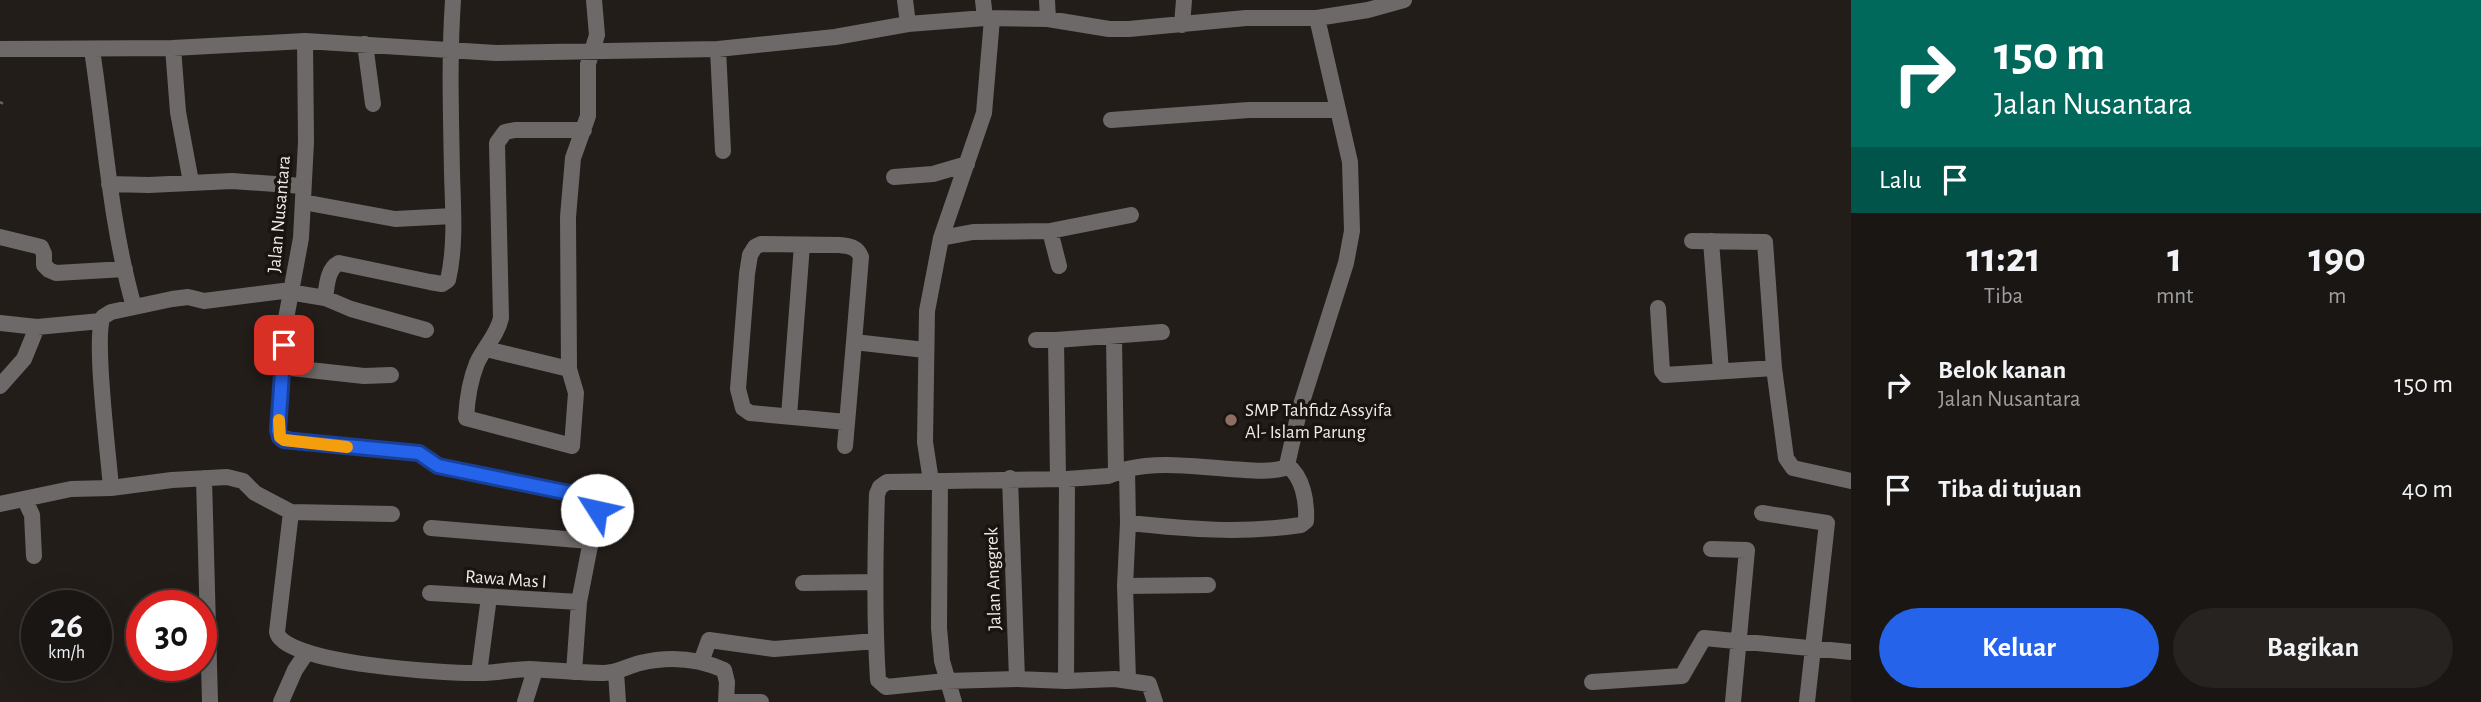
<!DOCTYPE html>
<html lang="id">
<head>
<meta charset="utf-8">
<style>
	body { margin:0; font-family:"Alegreya Sans",sans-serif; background:#272321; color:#f1f3f6; height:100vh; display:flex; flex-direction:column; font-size:26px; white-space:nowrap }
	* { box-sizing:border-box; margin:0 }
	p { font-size:23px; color:#9f9fa0 }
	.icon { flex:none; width:38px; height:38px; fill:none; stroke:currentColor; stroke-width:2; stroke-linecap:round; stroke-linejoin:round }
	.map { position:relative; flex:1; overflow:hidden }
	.side { display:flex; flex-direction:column; background:#1a1613; width:630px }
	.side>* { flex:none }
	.guide { background:#00695c; color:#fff; overflow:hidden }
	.speed { position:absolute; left:21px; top:590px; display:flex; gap:14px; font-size:35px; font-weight:700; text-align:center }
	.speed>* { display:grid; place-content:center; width:91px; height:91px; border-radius:50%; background:#1a1613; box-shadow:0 7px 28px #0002,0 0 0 2px #383533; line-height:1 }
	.speed small { font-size:18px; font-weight:400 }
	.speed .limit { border:10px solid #d22; background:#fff; color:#111 }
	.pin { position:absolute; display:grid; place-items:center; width:60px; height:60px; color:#fff; margin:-30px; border-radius:14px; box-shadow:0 4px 10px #0006 }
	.me { position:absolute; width:77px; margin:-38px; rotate:305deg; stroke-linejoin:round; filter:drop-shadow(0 0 5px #0008) }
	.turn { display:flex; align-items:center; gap:24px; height:147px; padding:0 28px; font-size:32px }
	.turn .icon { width:91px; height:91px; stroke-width:2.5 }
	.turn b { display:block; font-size:49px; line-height:60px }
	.then { display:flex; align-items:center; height:66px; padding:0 28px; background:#0003; gap:14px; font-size:26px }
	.eta { display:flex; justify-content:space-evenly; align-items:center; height:119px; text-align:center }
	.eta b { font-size:42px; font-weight:700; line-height:49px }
	.cta { display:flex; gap:14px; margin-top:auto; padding:14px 28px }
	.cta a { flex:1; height:80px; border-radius:42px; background:#2563eb; color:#fff; font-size:28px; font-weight:700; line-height:80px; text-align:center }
	.cta a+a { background:#272321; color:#f1f3f6 }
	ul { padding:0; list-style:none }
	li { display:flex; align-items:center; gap:21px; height:105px; padding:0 28px }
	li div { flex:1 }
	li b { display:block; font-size:26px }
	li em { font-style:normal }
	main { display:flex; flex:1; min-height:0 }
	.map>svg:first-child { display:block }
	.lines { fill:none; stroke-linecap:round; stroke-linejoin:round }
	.path { stroke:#696360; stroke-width:2.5; stroke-dasharray:3.5 5; stroke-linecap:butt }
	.minor { stroke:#6e6969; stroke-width:16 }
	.route-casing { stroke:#184099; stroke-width:18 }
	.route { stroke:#2563eb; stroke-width:12 }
	.slow { stroke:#f59e0b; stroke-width:12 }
	.education-dot { fill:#8d6e63; stroke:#191410; stroke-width:2.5 }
	.labels { text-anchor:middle; stroke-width:7; stroke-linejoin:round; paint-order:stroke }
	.street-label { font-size:19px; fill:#efebe8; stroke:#191410 }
	.poi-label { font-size:19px; fill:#efebe8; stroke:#191410; text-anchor:start }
</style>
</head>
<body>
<main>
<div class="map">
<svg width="1851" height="702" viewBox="0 0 1851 702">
	<rect width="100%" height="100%" fill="#231d19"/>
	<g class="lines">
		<path class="path" d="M0 102 5 105"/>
		<path class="minor" d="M905 0 908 24
			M983 0 985 18
			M1047 0 1048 19
			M1182 25 1184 0
			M305 41 306 142 301 238 285 324 278 430 280 437 293 441 419 453 438 466 594 498 597 510 579 602 574 672
			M365 44 373 104
			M173 48 178 112 191 182
			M0 49 173 48 305 41 496 53 718 49 835 37 908 24 985 18 1048 19 1109 29H1129L1246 18H1317L1368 10 1404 0
			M718 49 723 151
			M92 50C105 135 110 223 134 307
			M1111 120 1249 110H1338
			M584 130H515L505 132 497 143 501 318C497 336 484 347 477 363 470 380 467 400 466 418L572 446 576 393 569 369 568 217 573 158 588 116V64L597 35 594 0
			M894 177 933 174 967 164
			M109 184 149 185 232 181 303 186
			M303 202 395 219 453 216
			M1050 231 1059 266
			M0 237 41 247 44 254V265L49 270 56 273 125 269
			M941 238 973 232 1050 231 1131 215
			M1692 241 1765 242 1774 368 1786 458 1793 468 1851 481
			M1711 241 1721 371
			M325 298C327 286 327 269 339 263L430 282 442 284 448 280C456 246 453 208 452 173 451 115 449 58 453 0
			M1658 308 1662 371 1665 375 1774 368
			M0 323 37 327 101 321
			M1114 337 1116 472
			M1036 340H1056L1162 332
			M1056 340 1058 478
			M486 349 569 369
			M282 367 364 376 391 375
			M0 386 24 359 37 327
			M789 416 802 245
			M846 422 750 413 743 408 738 389 747 274 750 255 755 247 761 244 839 245C850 246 857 247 861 257L854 342
			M845 446 854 342 925 350
			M1127 469C1161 461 1196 467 1230 469 1249 470 1266 473 1285 468L1287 465 1300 408 1346 263 1352 231 1350 162 1317 18
			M204 478 210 702
			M1010 478 1017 679
			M931 481 925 442 927 311 941 238 984 113 992 19
			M940 481 939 628 942 661 954 702
			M111 488C109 458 93 337 103 317L111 312 172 299 188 297 204 301 283 291 325 298 351 309 426 330
			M25 500 32 515 34 556
			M0 504 71 489 111 488 172 480 227 477 243 481 255 493 291 512 392 514
			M291 512 277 632C282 664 450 674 481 673 497 673 513 669 529 669 554 670 579 673 604 673 617 673 628 666 640 663 669 656 697 658 724 670L727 682 726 702
			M1762 513 1827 523 1807 702
			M1128 523C1188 529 1241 534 1301 525L1306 521C1307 501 1303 477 1287 465
			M431 528 590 541
			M1711 549 1747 550 1733 702
			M803 583 874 582
			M1125 586 1208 585
			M430 593 579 602
			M701 662 709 640 774 649 876 641
			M616 672 618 702
			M479 673 489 597
			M1128 680 1125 586 1128 523 1127 469 1108 476 1067 479 887 482 880 487 877 494C875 556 874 618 878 680L886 687 946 681 1017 679 1066 681 1115 679 1149 684 1155 702
			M1066 681 1067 479
			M1592 682 1682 676 1704 638 1851 652
			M281 702 295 670 307 652
			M525 702 535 670
			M726 702H761"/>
	</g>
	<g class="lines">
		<defs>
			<path id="route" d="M284 345 278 430 280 437 284 440 419 453 438 466 594 498 597 510"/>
		</defs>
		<use href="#route" class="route-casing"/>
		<use href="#route" class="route"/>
		<path class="slow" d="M279 420 280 437 284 440 347 447"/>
	</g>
	<circle class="education-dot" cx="1231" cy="420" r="7"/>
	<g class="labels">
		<g class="street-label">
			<text transform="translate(278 214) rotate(-85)" y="7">Jalan Nusantara</text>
			<text transform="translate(506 578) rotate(4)" y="7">Rawa Mas I</text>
			<text transform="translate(992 579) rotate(-92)" y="7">Jalan Anggrek</text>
		</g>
		<g class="poi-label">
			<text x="1245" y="416">SMP Tahfidz Assyifa<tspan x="1245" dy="22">Al- Islam Parung</tspan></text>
		</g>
	</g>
</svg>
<div class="speed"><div>26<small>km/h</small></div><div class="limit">30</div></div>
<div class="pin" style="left:284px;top:345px;background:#d93025"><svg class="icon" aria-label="arrive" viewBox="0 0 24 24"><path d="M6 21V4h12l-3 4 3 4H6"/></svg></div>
<svg class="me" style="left:597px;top:510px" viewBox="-20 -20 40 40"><circle r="19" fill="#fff"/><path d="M0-13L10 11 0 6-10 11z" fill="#2563eb"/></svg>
</div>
<section class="side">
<div class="guide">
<div class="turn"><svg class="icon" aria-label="right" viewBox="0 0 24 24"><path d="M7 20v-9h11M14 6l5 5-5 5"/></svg><div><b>150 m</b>Jalan Nusantara</div></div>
<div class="then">Lalu<svg class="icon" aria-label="arrive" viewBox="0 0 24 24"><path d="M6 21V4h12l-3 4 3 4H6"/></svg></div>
</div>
<div class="eta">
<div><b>11:21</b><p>Tiba</p></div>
<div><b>1</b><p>mnt</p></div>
<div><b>190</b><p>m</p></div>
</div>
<ul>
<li><svg class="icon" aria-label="right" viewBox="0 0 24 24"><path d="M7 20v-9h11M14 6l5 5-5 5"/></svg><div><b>Belok kanan</b><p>Jalan Nusantara</p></div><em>150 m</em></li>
<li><svg class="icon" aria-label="arrive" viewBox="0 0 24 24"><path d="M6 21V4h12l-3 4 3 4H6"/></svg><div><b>Tiba di tujuan</b></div><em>40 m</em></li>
</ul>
<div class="cta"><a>Keluar</a><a>Bagikan</a></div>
</section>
</main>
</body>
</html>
